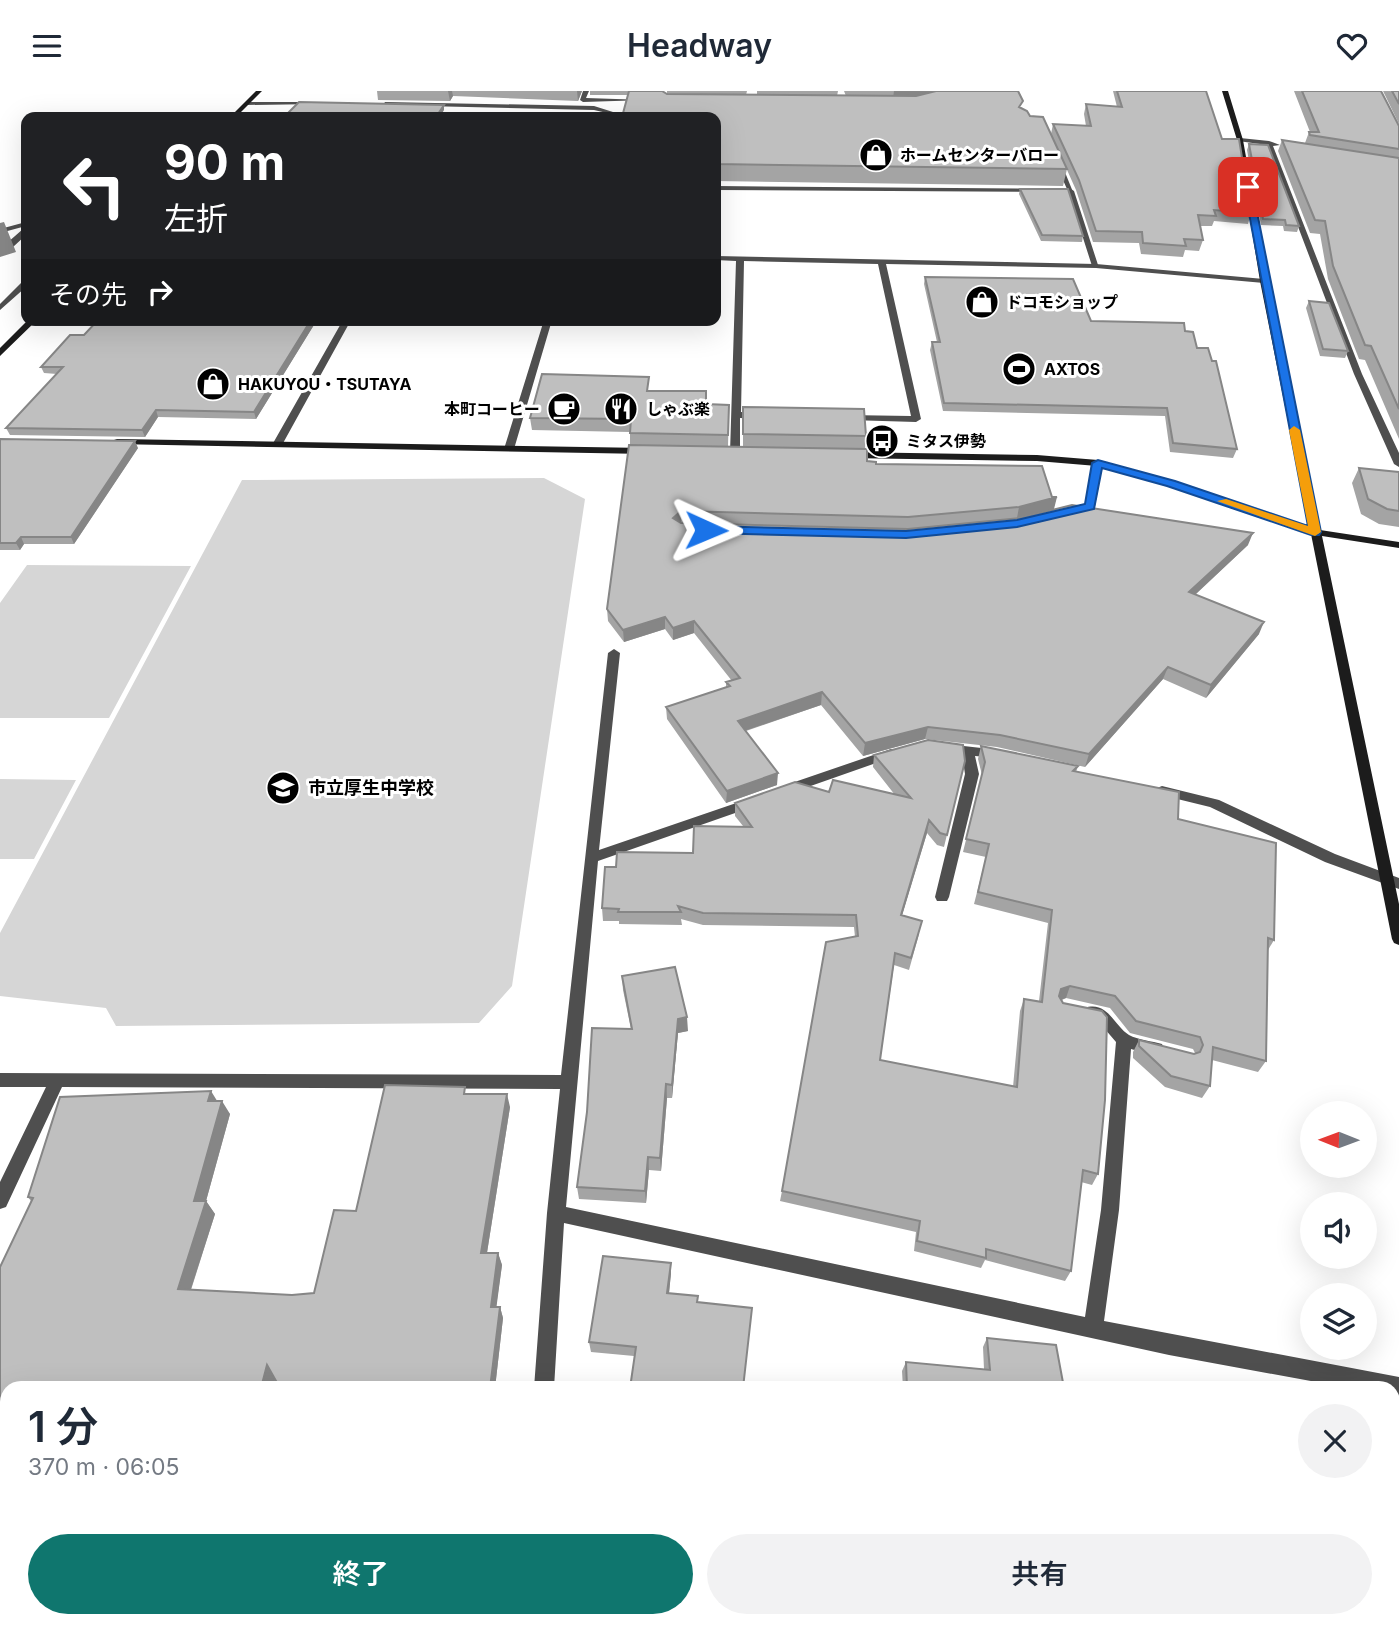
<!DOCTYPE html>
<html lang="ja">
<head>
<meta charset="utf-8">
<style>
	body { margin:0; font-family:Inter,"Noto Sans JP",sans-serif; background:#f2f2f3; color:#1f2937; height:100vh; display:flex; flex-direction:column; font-size:26px; white-space:nowrap }
	* { box-sizing:border-box; margin:0 }
	p { font-size:23px; color:#747a83 }
	.icon { flex:none; width:38px; height:38px; fill:none; stroke:currentColor; stroke-width:2; stroke-linecap:round; stroke-linejoin:round }
	.map { position:relative; flex:1; overflow:hidden }
	.drawer { position:absolute; left:0px; top:1290px; width:1400px; height:247px; display:flex; flex-direction:column; background:#fff; border-radius:21px 21px 0 0; box-shadow:0 7px 28px #0002 }
	.drawer>* { flex:none }
	.hud { position:absolute; left:21px; top:21px; width:700px; height:214px; border-radius:14px; box-shadow:0 7px 28px #0002; background:#202124; color:#fff; overflow:hidden }
	.needle { width:46px; rotate:271deg }
	.buttons { position:absolute; left:1300px; top:1010px; display:grid; gap:14px }
	.buttons a { display:grid; place-items:center; width:77px; height:77px; border-radius:50%; background:#fff; box-shadow:0 7px 28px #0002; font-size:35px }
	.pin { position:absolute; display:grid; place-items:center; width:60px; height:60px; color:#fff; margin:-30px; border-radius:14px; box-shadow:0 4px 10px #0006 }
	.me { position:absolute; width:77px; margin:-38px; rotate:91deg; stroke-linejoin:round; filter:drop-shadow(0 0 5px #0008) }
	.turn { display:flex; align-items:center; gap:24px; height:147px; padding:0 28px; font-size:32px }
	.turn .icon { width:91px; height:91px; stroke-width:2.5 }
	.turn b { display:block; font-size:49px; line-height:60px }
	.then { display:flex; align-items:center; height:66px; padding:0 28px; background:#0003; gap:14px; font-size:26px }
	.round { display:grid; place-items:center; flex:none; width:74px; height:74px; border-radius:37px; background:#f2f2f3 }
	.headline { display:flex; align-items:center; justify-content:space-between; height:119px; padding:0 28px }
	h1 { font-size:42px; font-weight:600; line-height:52px }
	.primary-button { display:flex; gap:14px; margin-top:auto; padding:14px 28px }
	.primary-button a { flex:1; height:80px; border-radius:42px; background:#0f766e; color:#fff; font-size:28px; font-weight:600; line-height:80px; text-align:center }
	.primary-button a+a { background:#f2f2f3; color:#1f2937 }
	header { display:flex; justify-content:space-between; align-items:center; height:91px; padding:0 28px; background:#fff; font-size:32px; font-weight:600 }
	.map>svg:first-child { display:block }
	.green { fill:#d6d6d6 }
	.lines { fill:none; stroke-linecap:round; stroke-linejoin:round }
	.lane { fill:#4f4f4f; fill-rule:evenodd }
	.street { fill:#4f4f4f; fill-rule:evenodd }
	.secondary { fill:#1c1c1c; fill-rule:evenodd }
	.wall { fill:#a4a4a4 }
	.shaded-wall { fill:#868686 }
	.building { fill:#bfbfbf; stroke:#868686; stroke-width:2 }
	.route { fill:#1a73e8; stroke:#114b97; stroke-width:2 }
	.slow { fill:#f59e0b }
	.labels { text-anchor:middle; stroke-width:6; stroke-linejoin:round; paint-order:stroke }
	.far-poi-label { font-size:16px; font-weight:bold; fill:#000; stroke:#fff; text-anchor:start }
	.poi-label { font-size:18px; font-weight:bold; fill:#000; stroke:#fff; text-anchor:start }
</style>
</head>
<body>
<header><svg class="icon" aria-label="menu" viewBox="0 0 24 24"><path d="M4 6h16M4 12h16M4 18h16"/></svg>Headway<svg class="icon" aria-label="heart" viewBox="0 0 24 24"><path d="M12 20l-8-8c-3-5 5-10 8-4 3-6 11-1 8 4z"/></svg></header>
<div class="map">
<svg width="1399" height="1535" viewBox="0 0 1399 1535">
	<rect width="100%" height="100%" fill="#fff"/>
	<path class="green" d="M544 387 585 408 512 895 479 932 116 935 106 917 0 905V842L242 389Z
		M27 474 191 475 109 627H0V512Z
		M0 688 76 689 34 768H0Z"/>
	<g class="lines">
		<path class="lane" d="M245 11H315L318 13 247 14Z
			M385 11 594 15 613 21 611 26H605L607 22 594 19 383 14Z
			M1057 67 1060 69 1073 101 716 99V95L1067 98 1054 69Z
			M26 131V135L0 142V138Z
			M23 138H26V144L13 156H7V152Z
			M716 165 1096 173 1264 188 1268 190 1264 192 1096 177 886 173 921 328 916 331 849 329 846 328V324L911 325 878 173 744 170 741 321 762 322 767 325 762 328 740 327V362L735 365 730 362 736 170 716 169Z
			M23 190H26V196L0 219V213Z
			M343 229H351L282 354 274 356 272 354Z
			M544 229H552L514 358 506 360 504 358Z"/>
		<path class="street" d="M583 0H589L586 7 646 9 583 11 580 9Z
			M1240 47 1269 50 1280 54 1273 55 1362 283 1399 362V376L1394 373 1354 283 1267 54 1238 50Z
			M1071 98 1074 100 1099 177 1092 175 1068 100Z
			M1095 370 1103 372 1095 415 1066 422V418L1085 413Z
			M614 558 620 562 599 759 748 708 753 706 760 711 758 714 598 770 566 1116 1085 1226 1101 1119 1116 951 1098 930 1084 927 1082 922 1084 917C1108 909 1113 934 1129 944 1138 949 1152 950 1162 953L1164 958 1162 963 1156 965 1131 958 1119 1119 1104 1230 1399 1286V1306L1393 1305V1297H1349L1169 1264 564 1132 554 1297H534L547 1122 560 998 62 996 6 1116 0 1118V1091L46 996H0V982L561 984 608 562Z
			M946 653 999 659 1005 663 999 667 975 665 979 683 949 806 947 810H937L935 806 965 683 962 663 941 660 940 657Z
			M891 658 896 659 897 662 896 665 785 704 778 699 780 696Z
			M1162 695 1219 709 1335 763 1399 787V798L1325 771 1210 716 1157 703 1155 700 1157 697Z
			M173 1530H195L193 1535H171Z
			M517 1530H539L538 1535H516Z"/>
		<path class="secondary" d="M256 0H262L236 26H230Z
			M1222 0H1228L1243 49 1268 190 1320 439 1399 451V457L1322 445 1399 813V854L1394 852 1392 848 1311 443 1167 395 1097 375 1037 370 848 367 843 364 848 361 1037 364 1098 369 1175 391 1309 436 1260 190 1237 49Z
			M28 229H37L0 265V257Z
			M117 348 646 357 651 360 646 363 114 353V349Z"/>
	</g>
	<path class="wall" d="M377 0H582L578 10 453 5 450 10 378 9Z
		M590 0H662L667 3V0H747L746 4H757V0H838L837 5H846L844 0H932V1L1022 17 1030 25 1067 78 1063 95 716 90V26L628 4H590Z
		M1113 0H1206L1222 48 1251 122 1248 133 1214 130 1212 135H1200L1203 149 1199 160 1185 159 1183 166 1141 163 1139 152 1093 151 1076 99 1051 43 1053 33 1086 35 1084 23 1086 13 1117 16Z
		M1294 0H1381L1399 35V348L1365 269 1359 268 1328 188 1320 143 1310 142 1278 60 1282 49 1305 52 1309 41H1310Z
		M1383 0H1399V33Z
		M1249 53 1299 135 1297 141 1284 140 1283 135 1261 134 1247 59Z
		M1020 98 1083 145 1082 151 1041 150 1019 103Z
		M925 186 1091 230 1185 240 1197 257 1237 358 1233 367 1170 361 1165 325 943 320 930 259 932 251H937L924 193Z
		M1309 210 1348 260 1345 267 1320 265 1306 217Z
		M98 229H317L256 328 158 326 145 346 10 344 6 337 57 283 44 282 41 276 84 244Z
		M649 300 706 313 729 314 728 356H743V316L866 345 865 358 867 370 876 373 1054 418 1248 454 1195 504 1259 543 1206 607 1163 588 1085 676 997 656 925 648 863 665 821 614 746 640 777 694 726 712 667 628 666 616 726 596V591L732 590 694 542 673 549 665 538 624 551 608 530 607 518 630 354V341L532 339 530 327Z
		M0 348 138 357 74 453H24L20 459H0Z
		M1359 377 1399 381V436L1379 433 1361 423 1352 392Z
		M981 655 1078 675 1076 681 1178 728 1274 849 1268 859 1266 970 1258 981 1212 969 1210 995 1202 1007 1165 996 1133 967V961L1139 949 1194 963 1195 962 1193 958 1130 942 1110 917 1066 907 1062 909 1098 1083 1092 1094 1081 1091 1071 1180 1065 1190 985 1169 981 1177 914 1160 916 1141 780 1110 782 1100 855 846 854 836 703 834 681 828 682 834 619 833V830H603L602 817 616 776 693 762 743 735 735 725V712L829 701 895 704 873 676 874 664 965 670 944 756 937 754 927 742 902 825 919 843 909 879 894 874 880 969 1013 996 1020 920 1024 908 1039 910 1048 832 974 813 986 766 963 761 982 684 978 668Z
		M622 885 688 940 678 942 672 1007H667L661 1080 649 1079 646 1112 579 1108 577 1096 631 938 623 899Z
		M467 1003 510 1016 487 1162H498L502 1174 496 1216H500L503 1227 495 1297H280L275 1288 273 1297H7V1355L0 1372V1176L31 1110 28 1106 217 1010 230 1023 206 1110 215 1123 191 1199 292 1204 314 1202 356 1120Z
		M671 1172V1182L669 1202 634 1265 591 1261 589 1251Z
		M987 1247 1064 1297H903L902 1280 906 1271 984 1278 983 1256Z
		M1004 1530H1393L1399 1535H1004Z"/>
	<path class="shaded-wall" d="M448 0H452L453 5 450 10Z
		M577 0H582L578 10Z
		M894 0H932V6L892 14Z
		M444 14V19L440 26H436Z
		M4 131 16 161 0 166V132Z
		M311 229H317L256 328 254 321Z
		M156 319 158 326 145 346 142 339Z
		M135 350 138 357 74 453 71 446Z
		M1057 406 1054 418 1017 427 1019 416Z
		M681 420V432L673 427Z
		M1253 442 1248 454 1185 513 1189 501Z
		M21 446 24 453 20 459 16 452Z
		M665 526V538L624 551 623 539Z
		M694 530V542L673 549V537Z
		M1264 531 1259 543 1206 607 1211 594Z
		M1168 576 1163 588 1085 676 1089 663Z
		M822 601 821 614 738 642V630Z
		M928 636 925 648 863 665 865 652Z
		M778 682 777 694 726 712 727 700Z
		M929 729 927 742 898 837 901 824Z
		M1070 895 1066 907 1057 910 1061 898Z
		M687 926 688 940 678 942 672 1007V994L678 928Z
		M666 993 667 1007 661 1080 660 1067Z
		M211 1000 219 1013 208 1010Z
		M507 1003 510 1016 485 1174 481 1162Z
		M222 1010 230 1023 206 1110 215 1123 187 1210 178 1198 194 1110Z
		M648 1066 649 1079 646 1112 645 1100Z
		M498 1162 502 1174 495 1227 491 1216Z
		M671 1172V1182L668 1212 667 1202Z
		M500 1216 503 1227 495 1297H490Z
		M267 1274 276 1285 273 1297H261Z
		M0 1349 7 1353 0 1372Z
		M1 1434 7 1437V1465L4 1472 0 1470V1437Z
		M107 1530H122L121 1535H105Z
		M289 1530H299L298 1535H287Z
		M462 1530H468L467 1535H462Z"/>
	<path class="building" d="M629 0H662L667 3 916 5 936 0H1018L1023 10 1019 16 1027 20 1030 25 1043 26 1067 78 716 73V26H622Z
		M1117 0H1206L1222 48H1239L1251 122 1214 119 1216 125 1198 124 1203 149 1184 148 1186 155 1143 152 1142 141 1096 140 1079 89 1053 33 1091 35 1086 13 1122 16Z
		M1302 0H1381L1399 35V58L1310 44 1309 41H1319Z
		M1392 0H1399V13Z
		M299 11 444 14 436 26H284Z
		M1282 49 1399 67V318L1371 255 1365 254 1333 175 1325 130 1315 129Z
		M1249 53 1268 54 1299 135 1286 134 1285 129 1263 128Z
		M1020 98H1068L1083 145 1042 144Z
		M925 186 1073 188 1091 230 1184 232 1185 240 1193 241 1197 257H1208L1212 270H1216L1237 358 1173 352 1167 317 944 312 932 251H940Z
		M1309 210 1329 212 1348 260 1323 258Z
		M98 229H311L254 321 156 319 142 339 6 337 63 276H41L70 244H84Z
		M542 283 649 286 647 300H706V313L729 314 728 344 630 342 631 328 530 327Z
		M743 316 864 318 866 345 743 343Z
		M0 348 135 350 71 446H21L16 452H0Z
		M629 354 867 358V370L876 371V373L1042 375 1052 406H1057L1019 416 908 426 681 420 673 427 681 432 908 438 1020 427 1072 414 1253 442 1189 501 1264 531 1211 594 1168 576 1089 663 1000 644 928 636 865 652 822 601 738 630 778 682 727 700 666 616 730 595 726 591 740 587 694 530 673 537 665 526 623 539 607 518Z
		M1359 377 1399 381V420L1387 418 1368 408Z
		M928 649 963 654 965 670 947 744 940 742 929 729 901 824 922 830 911 867 895 862 880 969 1017 996 1024 908 1042 911 1052 819 978 801 989 753 966 748 985 671 981 655 1078 675 1073 680 1179 701 1178 728 1276 752 1274 849 1268 847 1266 970 1213 956 1210 995 1171 985 1139 955V949L1194 963 1200 961 1203 954 1200 946 1136 930 1115 905 1070 895 1061 898 1059 905 1063 912 1102 920 1107 926 1105 1009 1098 1083 1083 1079 1071 1180 986 1158V1167L917 1150 920 1130 782 1100 826 851 858 845 856 824 703 822 678 815 681 821H618L619 818 602 817 605 776H616L617 761 693 762 694 735 752 736 735 712 795 691 829 701 833 689 911 707 874 664Z
		M675 876 687 926 678 928 672 994 666 993 660 1067 648 1066 645 1100 577 1096 587 1021 592 937 632 938 622 885Z
		M385 994 465 996 464 1003H507L481 1162H498L491 1216H500L490 1297H280L267 1274 261 1297H7V1345H0V1176L33 1107 28 1106 60 1006 211 1000 208 1010H222L194 1110H206L178 1198 292 1204 314 1202 334 1119 356 1120Z
		M603 1165 671 1172 667 1202 698 1205 697 1211 752 1217 743 1297H630L636 1256 589 1251Z
		M987 1247 1056 1254 1064 1297H907L906 1271 990 1279Z
		M0 1465 7 1466V1530H107L105 1535H0Z
		M1393 1507H1399V1535H1083V1534L1010 1531V1530H1393Z
		M207 1530H289L287 1535H205Z
		M366 1530H462V1535H365Z
		M596 1530H824V1535H595Z"/>
	<path class="route" d="M1248 93 1252 96 1321 441 1319 444H1311L1167 395 1102 377 1094 418 1017 436 906 447 706 442 700 439 706 435 906 440 1017 429 1085 413 1092 372 1098 369 1175 390 1308 435 1244 96Z"/>
	<path class="slow" d="M1294 335 1300 339 1321 441 1315 445 1217 410 1226 408 1308 435 1289 339Z"/>
	<defs>
		<symbol id="shop-disc" viewBox="-11 -11 22 22"><circle r="9.5" fill="#000" stroke="#fff"/><path d="M-5-2.5h2.3a2.7 3.5 0 0 1 5.4 0H5L5.5 6h-11ZM-1.5-2.5h3a1.5 2.3 0 0 0-3 0Z" fill="#fff"/></symbol>
		<symbol id="stadium-disc" viewBox="-11 -11 22 22"><circle r="9.5" fill="#000" stroke="#fff"/><path d="M0-5a6.5 5 0 1 0 0 10a6.5 5 0 1 0 0-10ZM-3.5-1.8h7v3.6h-7Z" fill="#fff"/></symbol>
		<symbol id="cafe-disc" viewBox="-11 -11 22 22"><circle r="9.5" fill="#000" stroke="#fff"/><path d="M-5.5-4.5H6V0H3Q3 3.5 0 3.5H-2.5Q-5.5 3.5-5.5 0ZM3-3.2v2h1.7v-2ZM-6 4.5H4V6H-6Z" fill="#fff"/></symbol>
		<symbol id="restaurant-disc" viewBox="-11 -11 22 22"><circle r="9.5" fill="#000" stroke="#fff"/><path d="M-5-6h1v4h1v-4h1v4h1v-4h1v5L-1.5 .5V6h-2V.5L-5-1ZM5-6V6H3V1.5H1.5Q1.5-4 5-6Z" fill="#fff"/></symbol>
		<symbol id="bus-disc" viewBox="-11 -11 22 22"><circle r="9.5" fill="#000" stroke="#fff"/><path d="M-5-6H5V4H4V6H2V4H-2V6H-4V4H-5ZM-3.5-4V0h7V-4ZM-3.5 1.2v1.5H-2V1.2ZM2 1.2v1.5H3.5V1.2Z" fill="#fff"/></symbol>
		<symbol id="school-disc" viewBox="-11 -11 22 22"><circle r="9.5" fill="#000" stroke="#fff"/><path d="M0-5L7-2L0 1L-7-2ZM-4 1L0 2.5L4 1V4Q0 6-4 4Z" fill="#fff"/></symbol>
	</defs>
	<g fill-rule="evenodd">
		<use href="#shop-disc" x="857" y="45" width="38" height="38"/>
		<use href="#shop-disc" x="963" y="192" width="38" height="38"/>
		<use href="#stadium-disc" x="1000" y="259" width="38" height="38"/>
		<use href="#shop-disc" x="194" y="274" width="38" height="38"/>
		<use href="#cafe-disc" x="545" y="299" width="38" height="38"/>
		<use href="#restaurant-disc" x="602" y="299" width="38" height="38"/>
		<use href="#bus-disc" x="863" y="331" width="38" height="38"/>
		<use href="#school-disc" x="264" y="678" width="38" height="38"/>
	</g>
	<g class="labels">
		<g class="far-poi-label">
			<text x="900" y="70">ホームセンターバロー</text>
			<text x="1006" y="217">ドコモショップ</text>
			<text x="1044" y="284">AXTOS</text>
			<text x="238" y="299">HAKUYOU・TSUTAYA</text>
			<text x="540" y="324" text-anchor="end">本町コーヒー</text>
			<text x="646" y="324">しゃぶ楽</text>
			<text x="906" y="356">ミタス伊勢</text>
		</g>
		<g class="poi-label">
			<text x="308" y="703">市立厚生中学校</text>
		</g>
	</g>
</svg>
<div class="buttons">
<a><svg class="needle" viewBox="-14 -14 28 28"><path d="M0-13l5 13h-10z" fill="#e53935"/><path d="M0 13l5-13h-10z" fill="#747a83"/></svg></a>
<a><svg class="icon" aria-label="sound" viewBox="0 0 24 24"><path d="M4 9h4l5-4v14l-5-4H4zM17 9q2 3 0 6"/></svg></a>
<a><svg class="icon" aria-label="layers" viewBox="0 0 24 24"><path d="M12 4l9 5-9 5-9-5zM3 14l9 5 9-5"/></svg></a>
</div>
<div class="pin" style="left:1248px;top:96px;background:#d93025"><svg class="icon" aria-label="arrive" viewBox="0 0 24 24"><path d="M6 21V4h12l-3 4 3 4H6"/></svg></div>
<svg class="me" style="left:706px;top:439px" viewBox="-20 -20 40 40"><path d="M0-17L14 15 0 8-14 15z" fill="#1a73e8" stroke="#fff" stroke-width="4"/></svg>
<div class="hud">
<div class="turn"><svg class="icon" aria-label="left" viewBox="0 0 24 24"><path d="M17 20v-9H6M10 6l-5 5 5 5"/></svg><div><b>90 m</b>左折</div></div>
<div class="then">その先<svg class="icon" aria-label="right" viewBox="0 0 24 24"><path d="M7 20v-9h11M14 6l5 5-5 5"/></svg></div>
</div>
<section class="drawer">
<div class="headline"><div><h1>1 分</h1><p>370 m · 06:05</p></div><a class="round"><svg class="icon" aria-label="close" viewBox="0 0 24 24"><path d="M6 6l12 12M18 6L6 18"/></svg></a></div>
<div class="primary-button"><a>終了</a><a>共有</a></div>
</section>
</div>
</body>
</html>
